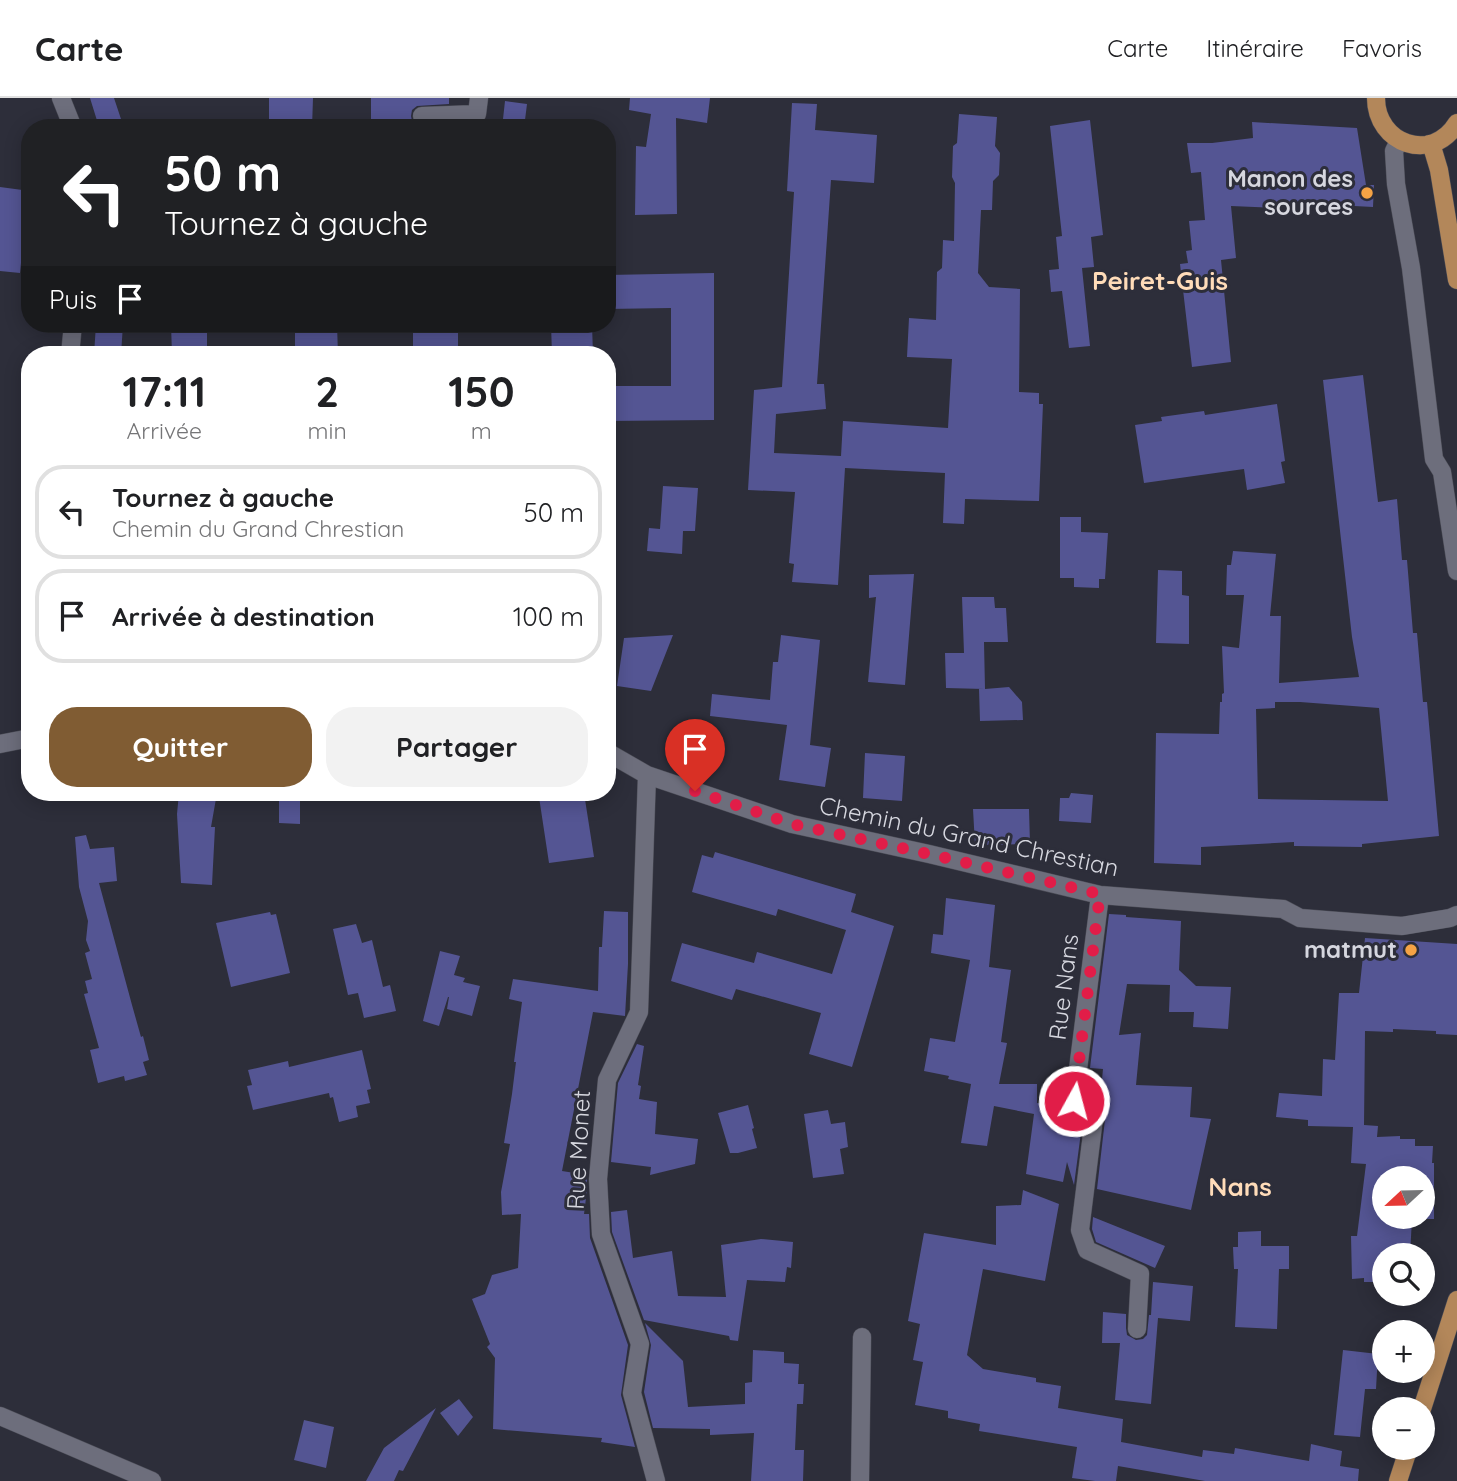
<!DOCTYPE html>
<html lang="fr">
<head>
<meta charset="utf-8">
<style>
	body { margin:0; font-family:Quicksand,sans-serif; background:#f2f2f2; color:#202124; height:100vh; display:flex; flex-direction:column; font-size:26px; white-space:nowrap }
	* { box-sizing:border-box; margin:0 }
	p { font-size:23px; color:#757577 }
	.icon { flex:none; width:38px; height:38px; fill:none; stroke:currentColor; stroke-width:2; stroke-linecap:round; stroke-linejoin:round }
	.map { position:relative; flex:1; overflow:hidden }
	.details { position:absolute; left:21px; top:248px; width:595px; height:455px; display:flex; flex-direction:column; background:#fff; border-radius:28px; box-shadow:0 4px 18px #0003 }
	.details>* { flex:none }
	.banner { position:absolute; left:21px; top:21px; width:595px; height:214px; border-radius:28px; box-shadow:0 4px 18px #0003; background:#202124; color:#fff; overflow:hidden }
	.needle { width:46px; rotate:248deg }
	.buttons { position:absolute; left:1372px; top:1068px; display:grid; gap:14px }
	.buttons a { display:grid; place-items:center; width:63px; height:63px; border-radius:50%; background:#fff; box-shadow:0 4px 18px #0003; font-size:35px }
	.pin { position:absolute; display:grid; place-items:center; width:60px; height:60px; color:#fff; margin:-72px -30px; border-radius:50% 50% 50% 0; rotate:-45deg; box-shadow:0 0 7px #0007 }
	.pin .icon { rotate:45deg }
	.me { position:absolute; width:77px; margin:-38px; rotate:7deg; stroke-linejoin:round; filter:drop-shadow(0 0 5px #0008) }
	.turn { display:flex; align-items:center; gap:24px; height:147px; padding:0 28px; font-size:32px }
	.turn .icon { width:91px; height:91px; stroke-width:2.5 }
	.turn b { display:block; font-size:49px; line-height:60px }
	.then { display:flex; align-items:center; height:66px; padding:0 28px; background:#0003; gap:14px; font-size:26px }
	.eta { display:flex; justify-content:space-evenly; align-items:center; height:119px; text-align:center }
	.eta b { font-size:42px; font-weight:700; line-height:49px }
	.action { display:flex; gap:14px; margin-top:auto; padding:14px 28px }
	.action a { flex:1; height:80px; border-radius:28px; background:#805c33; color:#fff; font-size:28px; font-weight:700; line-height:80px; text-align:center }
	.action a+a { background:#f2f2f2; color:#202124 }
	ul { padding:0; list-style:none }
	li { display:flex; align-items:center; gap:21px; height:94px; margin:0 14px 10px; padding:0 14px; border:4px solid #e0e0e0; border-radius:28px }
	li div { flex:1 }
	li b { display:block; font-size:26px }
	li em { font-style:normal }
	header { display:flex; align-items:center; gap:42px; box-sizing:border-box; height:98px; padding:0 35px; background:#fff; border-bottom:2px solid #e0e0e0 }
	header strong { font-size:33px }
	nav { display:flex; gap:38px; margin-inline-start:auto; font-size:24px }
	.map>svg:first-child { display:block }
	.building { fill:#545593; fill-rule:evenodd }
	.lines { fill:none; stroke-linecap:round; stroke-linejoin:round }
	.minor-casing { stroke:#4b4c56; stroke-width:19 }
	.primary-casing { stroke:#4b4c56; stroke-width:19 }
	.minor { stroke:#6d6e7c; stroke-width:18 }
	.primary { stroke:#b3875a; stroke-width:18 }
	.route { stroke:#e11d48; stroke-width:12; stroke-dasharray:0 21.6 }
	.poi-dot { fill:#f5a345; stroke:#2d2e3a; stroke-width:2.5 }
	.labels { text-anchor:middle; stroke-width:6; stroke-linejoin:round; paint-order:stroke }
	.poi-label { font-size:24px; font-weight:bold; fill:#d6d7df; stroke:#2d2e3a; text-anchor:end }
	.street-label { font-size:24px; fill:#d6d7df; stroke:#2d2e3a }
	.neighbourhood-label { font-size:26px; font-weight:bold; fill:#ffdcb9; stroke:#2d2e3a }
</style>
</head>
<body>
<header>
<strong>Carte</strong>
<nav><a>Carte</a><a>Itinéraire</a><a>Favoris</a></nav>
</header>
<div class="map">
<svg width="1457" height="1383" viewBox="0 0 1457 1383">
	<rect width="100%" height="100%" fill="#2d2e3a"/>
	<path class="building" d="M90 0H114L121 21 99 29Z
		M269 0H313L312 30H269Z
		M371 0H449V6L417 8 412 12 411 18 412 23 417 28H447V30H371Z
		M630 0H710L707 25 676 20 677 116 635 117 636 48 646 49 651 16 629 12Z
		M505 3 527 6 524 30H502Z
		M792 5 817 6 815 32 877 37 874 85 831 82 817 286H824L826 311 776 316 774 355 841 358 843 323 948 330 952 261 907 259 909 220 936 222 937 174 942 170 943 142 954 143 955 85 952 79 953 48 957 45 959 16 997 19 995 48 1000 55 999 77 993 83 992 112H981L978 175 989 189 1020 191 1019 294 1039 295V306H1043L1039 403 965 401 964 426 943 425 945 375 845 370 838 487 792 484 794 466 789 465 795 394 748 392 754 292 782 289 794 94 787 93Z
		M1090 22 1103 137 1091 139 1094 169 1082 170 1090 248 1069 250 1062 193 1051 194 1049 172 1059 171 1056 139 1062 138 1050 28Z
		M1252 24 1357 30 1366 87H1374L1373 109 1279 104V110L1231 108 1236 160 1221 162 1231 264 1192 269 1180 166 1188 165 1186 153 1192 152 1189 123 1205 122 1201 74 1191 75 1187 45H1212L1253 40Z
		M0 89 30 93V116L26 115 20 175 0 173Z
		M714 175V322L607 323V288H671V210L607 211V177Z
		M96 226H123L121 257H94Z
		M171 226H207V257H172Z
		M295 226H337L338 257H295Z
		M413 226H458V257H413Z
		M551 226H592L593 257H552Z
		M1363 277 1378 404 1397 401 1402 462H1407L1413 535H1417L1423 604H1427L1439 738 1362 746V749L1294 748V744L1201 749V767L1154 765 1156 635 1219 636 1220 604H1222V596L1224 595 1222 548 1239 550 1244 497H1226L1227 467H1231L1233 453 1276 456 1270 518H1281L1279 585 1359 579 1352 539 1323 282ZM1275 604H1300L1379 610 1388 703 1258 701 1256 611 1275 610Z
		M1277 306 1285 363 1281 364 1285 385 1247 392 1244 371 1144 385 1135 327 1162 323 1161 319 1204 313 1205 317Z
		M663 388 698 390 695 433H683L682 456 647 453 649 430 660 431Z
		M1060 419H1081V434L1108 435 1105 481H1099V490L1074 489V480H1060Z
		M1158 472 1182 473V497L1189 498V546L1156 545Z
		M914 476 905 587 868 584 876 499 869 500V477Z
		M962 499H994L995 510H1006L1008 544H984L985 591 1009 589 1022 604 1023 622 980 623 979 591H984L946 590 945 555H964Z
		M673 537 651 593 617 588 624 540Z
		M781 537 820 542 810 647 831 650 825 689 779 682 787 627 710 618 712 596 770 602 773 564H778Z
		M865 655 905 658 902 703 863 700Z
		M179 695H217L211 729H215L212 787 181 785 177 716Z
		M279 695H300V726L279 725Z
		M570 695H584L594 759 549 765 539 699Z
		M1071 695 1093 697 1091 725 1059 723 1060 700H1069Z
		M973 711H1029L1030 746 975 747Z
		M86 737 90 751 114 749 117 783 99 785 132 907 141 939 143 938 149 962 143 964 147 977 125 983 124 978 98 985 90 952 99 950 84 896 88 895 85 883 92 881 85 855 90 853 86 842 88 823 79 789 75 739Z
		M715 754 856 796 851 814 894 828 852 969 809 956 821 915 736 891 732 902 671 883 682 845 754 865 757 854 832 876 846 832 778 811 776 818 692 794 702 757 713 760Z
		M946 800 995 807 989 869 1011 872 1001 944 1007 945 999 986H1037V1005L1064 1008 1070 1013 1083 1019 1074 1087 1067 1064 1063 1084 1026 1076 1034 1016 994 1008 987 1048 961 1045 971 986 948 981 949 978 924 973 930 940 955 944 970 862 931 855 933 836 943 837Z
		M604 813 628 814V866L625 918 593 914 562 1073 587 1077V1092L584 1116H589L590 1140 628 1247 621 1297 635 1349 601 1344 602 1340 493 1331 495 1260 487 1249 490 1246 472 1201 485 1196 492 1177 518 1170 521 1116 502 1117 501 1094 510 1046 504 1045 512 996 516 964H514L522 904 509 901 513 881 598 893 599 849H602Z
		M270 814 271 817 276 816 290 875 231 889 216 825Z
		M1109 816 1126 817V819L1181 823 1179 872 1196 888 1231 889 1228 931 1193 929 1194 914H1169L1170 887 1127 886 1119 937 1141 935 1136 987 1192 989 1190 1019 1211 1021 1191 1112 1097 1091 1106 1013 1104 1006 1100 1002 1103 971 1090 970Z
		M356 826 362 845 372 842 383 889 390 887 396 913 364 920 358 895 348 897 333 831Z
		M1365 840 1457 846V937L1436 936V933L1393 931V934L1365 933 1364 1027 1378 1028 1377 1039 1400 1038V1041H1415V1048H1433L1432 1065H1434V1121H1412L1410 1157H1384V1184H1364V1180L1352 1181 1351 1138H1357L1366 1066 1351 1065 1353 1029 1308 1028V1022L1276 1019 1279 995 1322 998 1323 961 1335 962 1339 895H1359ZM1384 1080H1423V1118H1384Z
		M440 853 460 858 454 877 465 880 463 884 480 888 472 918 447 911 449 899H448L439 928 423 923Z
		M637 946 644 948 638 987 641 988 639 1001 657 1004 655 1036 698 1041 695 1066 650 1077 651 1069 611 1064 618 985Z
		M362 952 371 991 367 992 370 1005 356 1008 358 1019 339 1024 333 999 330 1000 329 995 253 1012 247 988 252 987 248 972 288 963 289 969Z
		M748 1007 754 1030 752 1031 757 1050 738 1055H730L718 1015Z
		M828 1012 831 1026 845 1024 848 1049 840 1051 844 1076 813 1080 804 1016Z
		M1023 1092 1059 1106 1045 1183 983 1171 967 1257 983 1271 1036 1280V1284L1061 1288 1058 1310 1123 1321 1121 1344 1202 1359 1203 1352 1234 1356 1235 1350 1309 1363 1311 1346 1342 1353 1340 1368 1359 1371 1358 1383H1205L1118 1368 1116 1383H1095L1072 1380 1077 1349 979 1333 980 1326 948 1320V1313L915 1307 923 1264 913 1262 920 1226 908 1223 924 1135 996 1147V1108L1021 1107Z
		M627 1112 633 1160 672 1153 678 1198 726 1199 721 1147 761 1141 793 1144 791 1170 787 1169 785 1184 747 1182 738 1243 730 1242 729 1238 644 1222 612 1134 611 1114Z
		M1093 1119 1165 1148 1155 1170 1096 1144 1092 1131Z
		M1261 1133V1148H1289V1171H1279L1277 1231 1235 1229 1238 1171H1234L1233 1149H1238V1134Z
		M1153 1184 1193 1188 1190 1223 1158 1220 1151 1306 1115 1302 1120 1245H1102L1103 1214 1126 1216V1230L1127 1237 1136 1242 1143 1241 1147 1237 1149 1217H1151Z
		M645 1225 683 1263 688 1309 745 1306V1285L752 1284 753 1252 784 1254V1265L799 1266 798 1286H804L803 1306H797L795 1352H804L803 1383H751L754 1335 710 1337V1331L653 1330 644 1294 651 1247Z
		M1343 1252 1378 1256 1376 1291H1365L1360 1339 1334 1337Z
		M459 1301 473 1319 458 1338 440 1315Z
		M436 1310 403 1373 399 1372 394 1383H366L384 1350Z
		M304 1322 334 1329 326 1370 294 1362Z"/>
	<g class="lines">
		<defs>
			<path id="minor" d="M61 0 73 30
				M422 18 477 16 479 0
				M1399 43 1394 53 1396 86 1411 170 1434 361 1442 374 1457 473
				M70 257 73 226
				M0 646 30 640
				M607 654 647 677 792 726 929 756 1100 797 1283 811 1300 820 1402 828 1450 820 1457 817
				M647 677 639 914 607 982 598 1081 601 1136 640 1246 632 1295 656 1383
				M1100 797 1074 1003 1095 1012 1080 1132 1087 1152 1140 1176 1137 1231
				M0 1318 152 1383
				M860 1383 862 1239"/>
			<path id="primary" d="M1376 0C1376 46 1432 66 1457 25
				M1429 46 1433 52 1439 72 1457 182
				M1422 1311 1457 1202
				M1398 1383 1409 1349"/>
		</defs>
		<use href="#minor" class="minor-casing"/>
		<use href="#primary" class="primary-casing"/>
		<use href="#minor" class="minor"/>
		<use href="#primary" class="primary"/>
	</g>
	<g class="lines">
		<path class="route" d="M695 693 792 726 929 756 1100 796 1074 1003"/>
	</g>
	<g class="poi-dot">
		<circle cx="1367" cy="95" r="7"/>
		<circle cx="1411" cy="852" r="7"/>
	</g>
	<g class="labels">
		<g class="poi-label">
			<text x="1353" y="89">Manon des<tspan x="1353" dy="28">sources</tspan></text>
			<text x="1397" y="860">matmut</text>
		</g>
		<g class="street-label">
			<text transform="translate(969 739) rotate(12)" y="8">Chemin du Grand Chrestian</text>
			<text transform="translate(1064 889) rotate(-83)" y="8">Rue Nans</text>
			<text transform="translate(579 1052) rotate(-87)" y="8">Rue Monet</text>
		</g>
		<g class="neighbourhood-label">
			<text x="1160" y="192">Peiret-Guis</text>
			<text x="1240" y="1098">Nans</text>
		</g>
	</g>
</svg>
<div class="buttons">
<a><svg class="needle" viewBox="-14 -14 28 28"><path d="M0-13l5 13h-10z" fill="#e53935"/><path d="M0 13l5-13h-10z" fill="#757577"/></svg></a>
<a><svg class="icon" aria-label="search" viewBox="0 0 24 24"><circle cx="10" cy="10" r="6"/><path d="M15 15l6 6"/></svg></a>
<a>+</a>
<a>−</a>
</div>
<div class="pin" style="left:695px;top:693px;background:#d93025"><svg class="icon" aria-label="arrive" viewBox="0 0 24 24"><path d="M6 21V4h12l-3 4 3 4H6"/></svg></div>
<svg class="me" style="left:1074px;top:1003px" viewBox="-20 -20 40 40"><circle r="17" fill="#e11d48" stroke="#fff" stroke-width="3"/><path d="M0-11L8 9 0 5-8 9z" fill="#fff"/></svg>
<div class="banner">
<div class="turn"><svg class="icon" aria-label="left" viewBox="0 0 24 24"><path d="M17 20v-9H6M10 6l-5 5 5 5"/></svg><div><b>50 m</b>Tournez à gauche</div></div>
<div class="then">Puis<svg class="icon" aria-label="arrive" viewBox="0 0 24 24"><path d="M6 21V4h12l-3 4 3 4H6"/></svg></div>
</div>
<section class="details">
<div class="eta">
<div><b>17:11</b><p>Arrivée</p></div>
<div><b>2</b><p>min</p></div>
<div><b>150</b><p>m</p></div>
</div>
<ul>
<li><svg class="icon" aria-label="left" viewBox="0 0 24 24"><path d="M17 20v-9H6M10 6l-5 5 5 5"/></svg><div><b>Tournez à gauche</b><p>Chemin du Grand Chrestian</p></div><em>50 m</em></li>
<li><svg class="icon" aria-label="arrive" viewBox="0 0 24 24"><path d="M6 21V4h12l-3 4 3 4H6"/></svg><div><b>Arrivée à destination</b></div><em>100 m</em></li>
</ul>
<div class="action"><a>Quitter</a><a>Partager</a></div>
</section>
</div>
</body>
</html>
